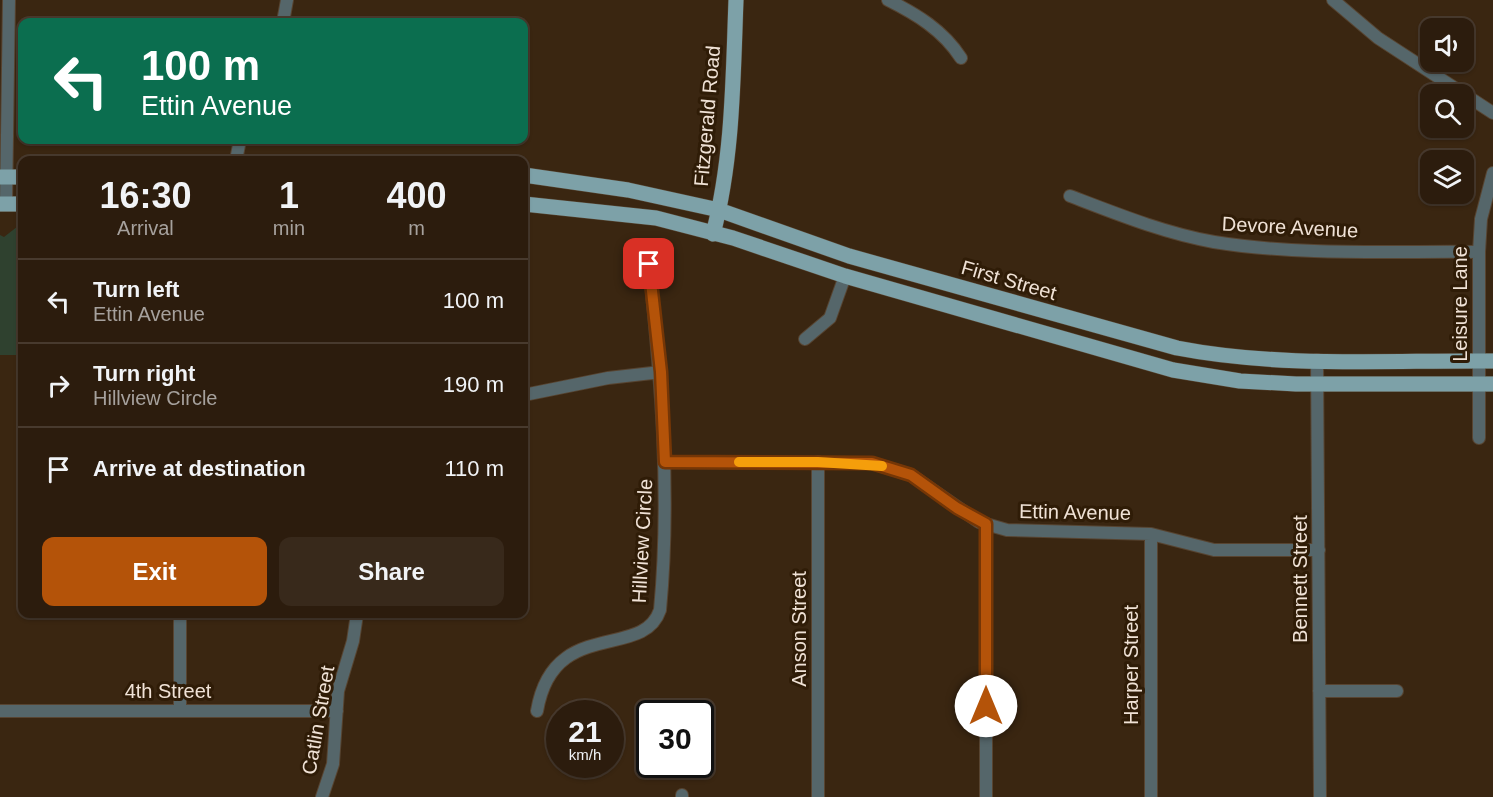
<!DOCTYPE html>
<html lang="en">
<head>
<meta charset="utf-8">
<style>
	body { margin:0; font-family:Helvetica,sans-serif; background:#38291b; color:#f1f3f6; height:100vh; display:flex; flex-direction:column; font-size:22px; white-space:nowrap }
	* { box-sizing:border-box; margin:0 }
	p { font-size:20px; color:#a6a19d }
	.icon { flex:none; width:33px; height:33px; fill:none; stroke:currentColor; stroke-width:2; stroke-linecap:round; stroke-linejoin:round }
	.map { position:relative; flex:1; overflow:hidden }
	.sheet { position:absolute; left:18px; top:156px; width:510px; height:462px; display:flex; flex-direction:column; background:#2c1c0d; border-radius:12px; box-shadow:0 2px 4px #0004,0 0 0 2px #483a2e }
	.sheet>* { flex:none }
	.hud { position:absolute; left:18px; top:18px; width:510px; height:126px; border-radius:12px; box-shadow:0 2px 4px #0004,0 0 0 2px #483a2e; background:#0b6e4f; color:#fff; overflow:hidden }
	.buttons { position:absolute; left:1420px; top:18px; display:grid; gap:12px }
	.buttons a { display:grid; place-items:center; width:54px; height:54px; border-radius:12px; background:#2c1c0d; box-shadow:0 2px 4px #0004,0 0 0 2px #483a2e; font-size:30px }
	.speed { position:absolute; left:546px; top:700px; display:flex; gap:12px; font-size:30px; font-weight:700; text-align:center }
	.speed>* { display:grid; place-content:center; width:78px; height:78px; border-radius:50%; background:#2c1c0d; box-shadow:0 2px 4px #0004,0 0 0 2px #483a2e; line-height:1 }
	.speed small { font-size:15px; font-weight:400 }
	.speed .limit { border:3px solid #111; border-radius:9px; background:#fff; color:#111 }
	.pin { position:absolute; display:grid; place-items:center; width:51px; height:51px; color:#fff; margin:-26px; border-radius:12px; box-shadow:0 3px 9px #0006 }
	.me { position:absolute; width:66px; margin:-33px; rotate:0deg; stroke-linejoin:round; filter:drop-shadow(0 0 4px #0008) }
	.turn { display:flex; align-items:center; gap:21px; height:126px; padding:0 24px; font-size:27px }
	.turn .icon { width:78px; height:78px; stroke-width:2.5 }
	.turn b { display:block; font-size:42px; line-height:51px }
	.eta { display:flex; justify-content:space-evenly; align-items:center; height:102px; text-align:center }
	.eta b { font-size:36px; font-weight:600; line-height:42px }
	.action { display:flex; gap:12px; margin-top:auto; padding:12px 24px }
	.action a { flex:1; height:69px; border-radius:12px; background:#b45309; color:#fff; font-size:24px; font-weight:600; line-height:69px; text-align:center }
	.action a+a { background:#38291b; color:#f1f3f6 }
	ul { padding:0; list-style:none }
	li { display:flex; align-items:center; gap:18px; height:84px; padding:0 24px; border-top:2px solid #483a2e }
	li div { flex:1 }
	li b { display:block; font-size:22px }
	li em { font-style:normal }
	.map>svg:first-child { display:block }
	.green { fill:#2f412f }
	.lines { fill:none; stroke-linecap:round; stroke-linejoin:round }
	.minor-casing { stroke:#574431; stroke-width:14 }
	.major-casing { stroke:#574431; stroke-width:16 }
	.minor { stroke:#55666a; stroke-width:12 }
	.major { stroke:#7da1a8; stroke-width:15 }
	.route-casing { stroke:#753606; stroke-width:15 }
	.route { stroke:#b45309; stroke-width:10 }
	.slow { stroke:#f59e0b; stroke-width:10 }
	.labels { text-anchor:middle; stroke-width:6; stroke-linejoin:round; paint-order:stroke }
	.street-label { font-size:20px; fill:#f0e2d6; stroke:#2f1c07 }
</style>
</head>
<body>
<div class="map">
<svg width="1493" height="797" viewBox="0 0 1493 797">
	<rect width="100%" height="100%" fill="#3a2611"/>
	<path class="green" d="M22 223V355H0V235L4 237Z"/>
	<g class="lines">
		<defs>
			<path id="minor" d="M888 0C916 14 943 30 961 58
				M1333 0 1378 38 1493 113
				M283 22 287 0
				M236 160 240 140
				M1070 196C1117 214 1164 233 1214 242 1301 256 1391 251 1479 252
				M6 204 9 0
				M805 339 830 318 845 276
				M1317 360 1320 797
				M524 395 608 378 661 372
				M1479 438V252L1481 219 1493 173
				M665 462 872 463 911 475 979 522 1007 530 1151 534 1214 550H1319
				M818 462V797
				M986 524V797
				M1151 534V797
				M180 614V711
				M1319 691H1397
				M0 711H337
				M537 711C553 616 643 661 660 610 671 494 661 379 649 264
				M682 795V797
				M322 797 333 764 338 691 353 641 357 614"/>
			<path id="major" d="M524 175 628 190 719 210 849 256 1177 348C1280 368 1388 360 1493 361
				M0 177H22
				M0 204H22
				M524 204 656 218 733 238 845 276 1173 370 1240 381 1296 384H1493
				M713 234C733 158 733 78 736 0"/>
		</defs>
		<use href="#minor" class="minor-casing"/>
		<use href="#major" class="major-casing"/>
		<use href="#minor" class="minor"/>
		<use href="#major" class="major"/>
	</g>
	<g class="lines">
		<defs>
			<path id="route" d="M649 264 661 372 665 462 872 463 911 475 957 508 986 524V706"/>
		</defs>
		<use href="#route" class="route-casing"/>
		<use href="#route" class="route"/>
		<path class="slow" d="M739 462H818L882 466"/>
	</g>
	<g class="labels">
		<g class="street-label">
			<text transform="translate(707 116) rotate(-85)" y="7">Fitzgerald Road</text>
			<text transform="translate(1290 227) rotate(3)" y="7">Devore Avenue</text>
			<text transform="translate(1009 280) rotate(16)" y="7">First Street</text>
			<text transform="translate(1460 304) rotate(-90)" y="7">Leisure Lane</text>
			<text transform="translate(1075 512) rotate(1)" y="7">Ettin Avenue</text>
			<text transform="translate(642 541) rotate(-87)" y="7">Hillview Circle</text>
			<text transform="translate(1300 579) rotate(-90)" y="7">Bennett Street</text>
			<text transform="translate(799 629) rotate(-90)" y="7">Anson Street</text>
			<text transform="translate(1131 665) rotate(-90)" y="7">Harper Street</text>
			<text x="168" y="698">4th Street</text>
			<text transform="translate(318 720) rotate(-80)" y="7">Catlin Street</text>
		</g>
	</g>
</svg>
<div class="buttons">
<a><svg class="icon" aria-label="sound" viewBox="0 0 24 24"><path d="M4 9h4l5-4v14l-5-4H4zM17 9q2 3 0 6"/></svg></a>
<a><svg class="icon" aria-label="search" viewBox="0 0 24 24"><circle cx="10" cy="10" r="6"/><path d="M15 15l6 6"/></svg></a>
<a><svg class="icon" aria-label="layers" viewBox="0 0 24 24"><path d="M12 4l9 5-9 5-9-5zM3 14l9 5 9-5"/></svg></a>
</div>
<div class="speed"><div>21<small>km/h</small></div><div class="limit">30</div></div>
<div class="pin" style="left:649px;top:264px;background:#d93025"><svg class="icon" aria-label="arrive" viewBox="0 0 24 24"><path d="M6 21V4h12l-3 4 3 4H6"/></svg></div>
<svg class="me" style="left:986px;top:706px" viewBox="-20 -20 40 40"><circle r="19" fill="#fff"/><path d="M0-13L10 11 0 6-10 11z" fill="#b45309"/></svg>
<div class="hud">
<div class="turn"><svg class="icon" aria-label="left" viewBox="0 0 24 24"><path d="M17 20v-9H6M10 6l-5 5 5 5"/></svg><div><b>100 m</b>Ettin Avenue</div></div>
</div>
<section class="sheet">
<div class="eta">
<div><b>16:30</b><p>Arrival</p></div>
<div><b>1</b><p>min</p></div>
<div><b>400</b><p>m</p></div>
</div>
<ul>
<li><svg class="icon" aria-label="left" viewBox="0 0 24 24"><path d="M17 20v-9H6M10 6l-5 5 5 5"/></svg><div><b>Turn left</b><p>Ettin Avenue</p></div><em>100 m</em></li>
<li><svg class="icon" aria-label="right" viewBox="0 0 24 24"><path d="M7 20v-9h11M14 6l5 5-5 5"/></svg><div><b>Turn right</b><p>Hillview Circle</p></div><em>190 m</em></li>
<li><svg class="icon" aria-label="arrive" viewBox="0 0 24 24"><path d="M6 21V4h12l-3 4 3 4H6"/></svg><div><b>Arrive at destination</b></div><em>110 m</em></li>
</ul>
<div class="action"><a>Exit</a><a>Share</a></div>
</section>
</div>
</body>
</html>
